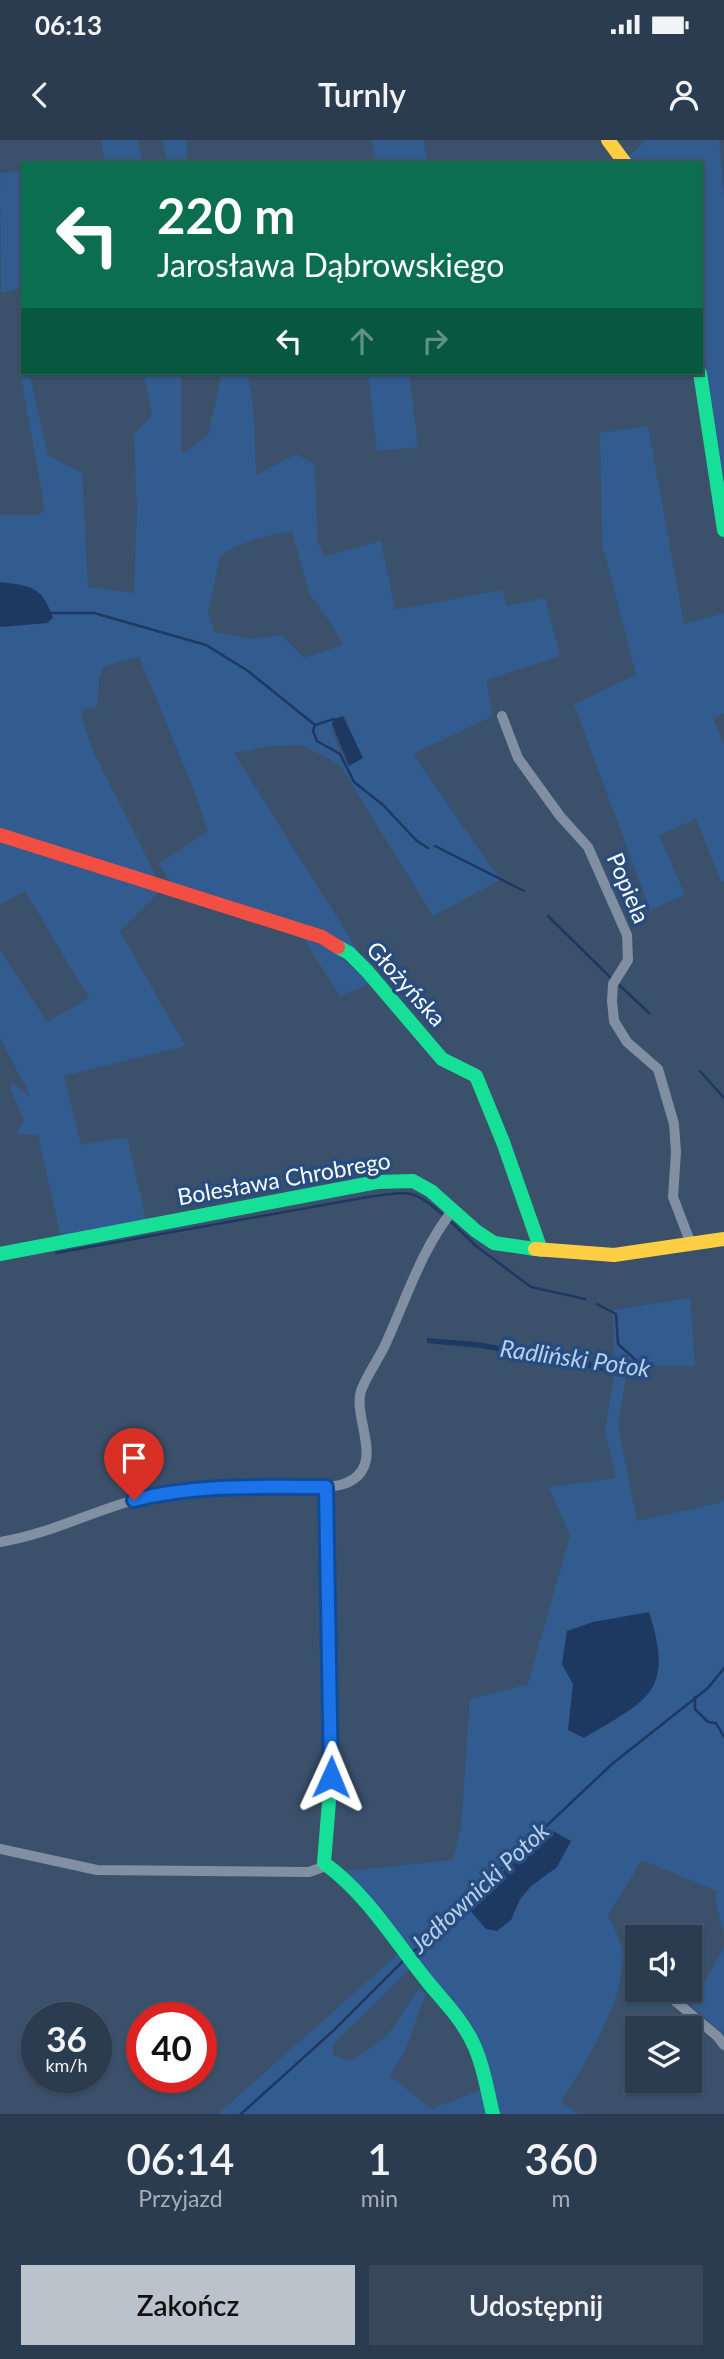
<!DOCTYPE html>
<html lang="pl">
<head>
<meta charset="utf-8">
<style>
	body { margin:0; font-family:Lato,sans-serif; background:#38475a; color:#f1f3f6; height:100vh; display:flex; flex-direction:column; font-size:26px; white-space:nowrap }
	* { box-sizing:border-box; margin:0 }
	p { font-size:23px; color:#a6adb7 }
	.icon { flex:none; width:38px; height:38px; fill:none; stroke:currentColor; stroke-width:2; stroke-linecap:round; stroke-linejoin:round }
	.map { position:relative; height:1974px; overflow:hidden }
	.drawer { display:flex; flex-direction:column; background:#2c3c50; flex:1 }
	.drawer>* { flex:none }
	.top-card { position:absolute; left:21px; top:21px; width:682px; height:214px; border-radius:0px; box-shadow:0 2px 5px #0004,0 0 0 2px #485667; background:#0b6e4f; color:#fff; overflow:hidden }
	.fabs { position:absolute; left:625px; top:1785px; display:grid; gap:14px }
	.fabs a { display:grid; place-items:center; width:77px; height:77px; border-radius:0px; background:#2c3c50; box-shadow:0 2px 5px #0004,0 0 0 2px #485667; font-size:35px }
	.speed { position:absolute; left:21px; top:1862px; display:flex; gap:14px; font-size:35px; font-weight:700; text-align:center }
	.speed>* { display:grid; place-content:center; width:91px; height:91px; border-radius:50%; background:#2c3c50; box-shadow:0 2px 5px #0004,0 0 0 2px #485667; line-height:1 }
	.speed small { font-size:18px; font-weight:400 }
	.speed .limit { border:10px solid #d22; background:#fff; color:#111 }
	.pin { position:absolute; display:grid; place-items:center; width:60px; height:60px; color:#fff; margin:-72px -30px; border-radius:50% 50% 50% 0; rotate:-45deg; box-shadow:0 0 7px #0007 }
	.pin .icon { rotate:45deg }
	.me { position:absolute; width:77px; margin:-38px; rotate:1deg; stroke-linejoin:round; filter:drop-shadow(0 0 5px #0008) }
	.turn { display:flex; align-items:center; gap:24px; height:147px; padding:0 21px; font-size:32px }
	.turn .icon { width:91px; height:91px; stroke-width:2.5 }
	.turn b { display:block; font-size:49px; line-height:60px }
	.lanes { display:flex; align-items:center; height:66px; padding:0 21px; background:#0003; justify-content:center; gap:35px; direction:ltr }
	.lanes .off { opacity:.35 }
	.eta { display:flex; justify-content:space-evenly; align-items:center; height:119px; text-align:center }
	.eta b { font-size:42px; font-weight:600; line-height:49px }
	.action { display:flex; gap:14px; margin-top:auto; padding:14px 21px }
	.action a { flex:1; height:80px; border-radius:0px; background:#bac2cb; color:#111; font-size:28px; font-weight:600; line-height:80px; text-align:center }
	.action a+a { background:#38475a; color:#f1f3f6 }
	.status { display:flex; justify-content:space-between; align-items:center; height:49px; padding:0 35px; background:#2c3c50; direction:ltr }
	.status svg { height:19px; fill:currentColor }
	header { display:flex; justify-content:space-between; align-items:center; height:91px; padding:0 21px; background:#2c3c50; font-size:32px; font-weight:600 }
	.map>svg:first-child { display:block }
	.green { fill:#325b90; fill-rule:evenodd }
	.water { fill:#1e3961 }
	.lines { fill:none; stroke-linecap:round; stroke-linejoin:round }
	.stream { stroke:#1e3961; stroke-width:2.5 }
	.street { stroke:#808fa1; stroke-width:10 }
	.fast { stroke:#16e098; stroke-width:14 }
	.slow { stroke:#ffcf43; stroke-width:14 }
	.jam { stroke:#f24e42; stroke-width:14 }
	.route-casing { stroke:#114b97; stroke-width:18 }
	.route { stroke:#1a73e8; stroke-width:12 }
	.labels { text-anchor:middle; stroke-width:7; stroke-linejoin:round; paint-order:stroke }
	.street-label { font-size:23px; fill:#fff; stroke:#274c7f }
	.water-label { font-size:24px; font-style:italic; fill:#b8d0ed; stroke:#274c7f }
</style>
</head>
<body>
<div class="status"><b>06:13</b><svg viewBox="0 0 49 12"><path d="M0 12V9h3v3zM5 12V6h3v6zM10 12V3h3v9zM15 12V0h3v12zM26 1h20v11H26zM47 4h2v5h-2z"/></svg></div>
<header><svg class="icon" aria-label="back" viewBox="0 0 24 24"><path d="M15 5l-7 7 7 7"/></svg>Turnly<svg class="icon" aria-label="person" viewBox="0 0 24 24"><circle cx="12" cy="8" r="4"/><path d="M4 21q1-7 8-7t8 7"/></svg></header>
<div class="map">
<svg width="724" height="1974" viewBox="0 0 724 1974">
	<rect width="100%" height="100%" fill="#3b506b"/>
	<path class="green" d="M101 0H138L142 23H105Z
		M162 0H186L188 23H168Z
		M371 0H423L428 23H376Z
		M646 0H719L724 57V339L702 199V23H632L628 17Z
		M20 32 23 35V147L9 152H1L0 33Z
		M23 220V233H29L48 315 82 333 88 447 134 453 137 369 134 295 152 275 144 233H181V310L185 313 208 295 222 233H248L254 274 256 335 297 314 315 325 317 400 324 416 381 401 395 470 502 450 507 466 545 458 560 516 486 540 493 576 413 614 500 740 433 776 340 625 302 605 273 606 234 613 360 814 173 746 159 724 208 691 194 650 139 517 104 526 99 539 97 566 82 570V579L93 611 155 734 154 741 0 690V487L47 483 53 478C42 446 30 446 0 442V375H38L45 370 19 226ZM292 391 309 453 332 485 343 505 304 518 282 495 253 499 214 492 208 472 220 416C242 401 265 396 292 391ZM345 578 362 617 346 625 331 588 332 584Z
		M368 233H409L418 307 377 311Z
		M648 286 684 484 724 473V573L713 578 724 604V741L721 742 696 679 659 695 685 755 650 770 574 564 636 535 602 403 600 293Z
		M0 700 161 750 120 791 185 906 64 936 81 1005 127 997 146 1079 61 1097 38 995 16 994 24 980 10 948 13 944 31 957 0 898V810L47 882 89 858 25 751 0 765Z
		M303 798 330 809 371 843 340 856Z
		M690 1158 695 1226 614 1225 613 1170Z
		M614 1236 626 1237 618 1286 637 1381 719 1363 724 1359V1795L715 1758 717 1751 642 1720 608 1775C613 1787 623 1804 623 1816 623 1863 586 1923 561 1962L579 1974H498L486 1916 465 1877 346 1731 453 1720 461 1689 470 1559 528 1544 570 1396 549 1347 616 1338 605 1291ZM567 1491 584 1598 569 1589 573 1544 562 1524ZM549 1689 557 1727C532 1745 523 1750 511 1780L471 1767 478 1755Z
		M724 1807V1894L692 1866Z
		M399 1810 410 1829 333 1904V1915L350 1921C365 1912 379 1904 390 1891 401 1878 408 1862 419 1849L426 1853 406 1909 390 1936 431 1969 484 1949 489 1974H218L396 1816Z"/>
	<path class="water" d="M0 442C31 446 42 446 53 478L47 483 0 487Z
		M343 576 363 618 349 626 332 584 334 579Z
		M427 1198 477 1202 615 1226V1233L480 1208 427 1203Z
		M649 1472C675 1553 648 1559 584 1598L568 1590 573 1544 562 1524 567 1491 593 1482Z
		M549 1689 571 1701 557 1727 530 1747 520 1759 511 1780 497 1791 486 1789 469 1769 478 1755Z"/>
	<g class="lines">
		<path class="stream" d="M51 473H94L206 505 248 531 315 585 313 591 317 601 340 614 354 642 383 665 417 701 428 708
			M315 585 334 579
			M435 706 524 751
			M548 776 611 838
			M616 842 649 873
			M700 931 724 958
			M449 1080 476 1106 531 1147 585 1159
			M56 1113 368 1057C407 1052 413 1047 444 1076
			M597 1164 616 1174 618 1204 639 1223 642 1230
			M695 1557V1569L708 1582 716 1583 724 1597
			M412 1813 612 1624 708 1548 724 1528
			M241 1974 334 1890 404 1820"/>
		<path class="street" d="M502 576 518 618 560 676 588 707 627 795 628 820 613 844 612 861 614 881 627 902 658 929 674 984 676 1012 673 1057 691 1104
			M0 1402C51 1394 98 1368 149 1356 207 1343 267 1347 326 1347 344 1346 362 1340 366 1320 370 1300 355 1270 361 1251 367 1234 379 1219 386 1203 406 1159 422 1108 453 1070
			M0 1709 97 1730 309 1732 326 1726
			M662 1850 717 1896 724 1905"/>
		<path class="fast" d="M700 233 724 390
			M338 807 349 813 367 831 442 919 476 936 503 1002 541 1110
			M0 1114 377 1042 413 1041 431 1051 476 1091 494 1103 535 1109
			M331 1594V1637L324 1723C367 1754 394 1800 427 1841 444 1862 460 1877 472 1901 483 1923 487 1950 493 1974"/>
		<path class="slow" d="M608 0 625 23
			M535 1109 614 1115 724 1099"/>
		<path class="jam" d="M0 695 322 797 338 807
			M326 1347 331 1594"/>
	</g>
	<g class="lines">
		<defs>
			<path id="route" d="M134 1360C197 1344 261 1347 326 1347L331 1637"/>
		</defs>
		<use href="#route" class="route-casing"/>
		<use href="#route" class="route"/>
	</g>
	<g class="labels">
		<g class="street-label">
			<text transform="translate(628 748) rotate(67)" y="8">Popiela</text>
			<text transform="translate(406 844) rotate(48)" y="8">Głożyńska</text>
			<text transform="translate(284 1039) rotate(-10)" y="8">Bolesława Chrobrego</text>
		</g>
		<g class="water-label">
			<text transform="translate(575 1219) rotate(8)" y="8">Radliński Potok</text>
			<text transform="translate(480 1748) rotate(-43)" y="8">Jedłownicki Potok</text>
		</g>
	</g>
</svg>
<div class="fabs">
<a><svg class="icon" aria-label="sound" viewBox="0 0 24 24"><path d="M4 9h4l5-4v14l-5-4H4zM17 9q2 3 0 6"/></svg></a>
<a><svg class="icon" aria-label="layers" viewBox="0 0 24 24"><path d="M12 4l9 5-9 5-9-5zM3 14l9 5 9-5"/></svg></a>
</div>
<div class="speed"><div>36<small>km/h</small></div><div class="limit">40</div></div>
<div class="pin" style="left:134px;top:1360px;background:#d93025"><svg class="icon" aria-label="arrive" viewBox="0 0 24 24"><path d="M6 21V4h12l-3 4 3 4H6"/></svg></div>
<svg class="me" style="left:331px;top:1637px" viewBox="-20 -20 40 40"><path d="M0-17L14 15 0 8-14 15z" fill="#1a73e8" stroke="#fff" stroke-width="4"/></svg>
<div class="top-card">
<div class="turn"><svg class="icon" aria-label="left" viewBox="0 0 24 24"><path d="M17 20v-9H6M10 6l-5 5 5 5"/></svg><div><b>220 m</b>Jarosława Dąbrowskiego</div></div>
<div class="lanes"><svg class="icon" aria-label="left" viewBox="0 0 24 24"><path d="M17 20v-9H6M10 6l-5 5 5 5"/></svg><svg class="icon off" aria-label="ahead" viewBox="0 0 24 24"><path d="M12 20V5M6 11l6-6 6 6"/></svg><svg class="icon off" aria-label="right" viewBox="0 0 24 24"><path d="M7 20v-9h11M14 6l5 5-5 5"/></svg></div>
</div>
</div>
<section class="drawer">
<div class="eta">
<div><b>06:14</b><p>Przyjazd</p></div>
<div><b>1</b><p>min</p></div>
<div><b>360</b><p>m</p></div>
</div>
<div class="action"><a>Zakończ</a><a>Udostępnij</a></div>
</section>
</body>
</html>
